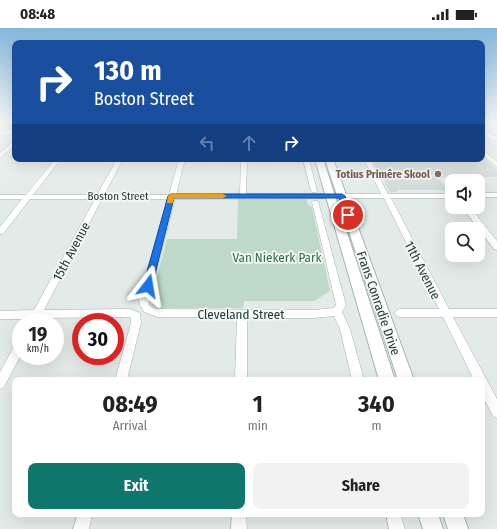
<!DOCTYPE html>
<html lang="en">
<head>
<meta charset="utf-8">
<style>
	body { margin:0; font-family:"Fira Sans Condensed",sans-serif; background:#f2f2f2; color:#222; height:100vh; display:flex; flex-direction:column; font-size:15px; white-space:nowrap }
	* { box-sizing:border-box; margin:0 }
	p { font-size:13px; color:#767676 }
	.icon { flex:none; width:22px; height:22px; fill:none; stroke:currentColor; stroke-width:2; stroke-linecap:round; stroke-linejoin:round }
	.map { position:relative; flex:1; overflow:hidden }
	.panel { position:absolute; left:12px; top:349px; width:473px; height:140px; display:flex; flex-direction:column; background:#fff; border-radius:8px; box-shadow:0 4px 16px #0002 }
	.panel>* { flex:none }
	.hud { position:absolute; left:12px; top:12px; width:473px; height:122px; border-radius:8px; box-shadow:0 4px 16px #0002; background:#1a4fa0; color:#fff; overflow:hidden }
	.controls { position:absolute; left:445px; top:146px; display:grid; gap:8px }
	.controls a { display:grid; place-items:center; width:40px; height:40px; border-radius:8px; background:#fff; box-shadow:0 4px 16px #0002; font-size:20px }
	.speed { position:absolute; left:12px; top:285px; display:flex; gap:8px; font-size:20px; font-weight:700; text-align:center }
	.speed>* { display:grid; place-content:center; width:52px; height:52px; border-radius:50%; background:#fff; box-shadow:0 4px 16px #0002; line-height:1 }
	.speed small { font-size:10px; font-weight:400 }
	.speed .limit { border:6px solid #d22; background:#fff; color:#111 }
	.pin { position:absolute; display:grid; place-items:center; width:34px; height:34px; color:#fff; margin:-17px; border:2px solid #fff; border-radius:50%; box-shadow:0 1px 4px #0007 }
	.me { position:absolute; width:44px; margin:-22px; rotate:14deg; stroke-linejoin:round; filter:drop-shadow(0 0 3px #0008) }
	.turn { display:flex; align-items:center; gap:14px; height:84px; padding:0 16px; font-size:18px }
	.turn .icon { width:52px; height:52px; stroke-width:2.5 }
	.turn b { display:block; font-size:28px; line-height:34px }
	.lanes { display:flex; align-items:center; height:38px; padding:0 16px; background:#0003; justify-content:center; gap:20px; direction:ltr }
	.lanes .off { opacity:.35 }
	.eta { display:flex; justify-content:space-evenly; align-items:center; height:68px; text-align:center }
	.eta b { font-size:24px; font-weight:700; line-height:28px }
	.primary-button { display:flex; gap:8px; margin-top:auto; padding:8px 16px }
	.primary-button a { flex:1; height:46px; border-radius:8px; background:#0f766e; color:#fff; font-size:16px; font-weight:700; line-height:46px; text-align:center }
	.primary-button a+a { background:#f2f2f2; color:#222 }
	.status { display:flex; justify-content:space-between; align-items:center; height:28px; padding:0 20px; background:#fff; direction:ltr }
	.status svg { height:11px; fill:currentColor }
	.map>svg:first-child { display:block }
	.built { fill:#d1dad7 }
	.green { fill:#bed9c7 }
	.lines { fill:none; stroke-linecap:round; stroke-linejoin:round }
	.minor-casing { stroke:#a6b2af; stroke-width:1 }
	.secondary-casing { stroke:#a3b5b0; stroke-width:2 }
	.minor { fill:#fff; fill-rule:evenodd }
	.secondary { fill:#fff; fill-rule:evenodd }
	.route { fill:#1a73e8; stroke:#114b97 }
	.slow { fill:#f59e0b }
	.education-dot { fill:#8d6e63; stroke:#f3f8f6; stroke-width:1.5 }
	.labels { text-anchor:middle; stroke-width:3.5; stroke-linejoin:round; paint-order:stroke }
	.far-education-label { font-size:11px; font-weight:bold; fill:#785e54; stroke:#f3f8f6; text-anchor:end }
	.far-street-label { font-size:11px; fill:#253a35; stroke:#f3f8f6 }
	.street-label { font-size:13px; fill:#253a35; stroke:#f3f8f6 }
	.park-label { font-size:13px; fill:#346b4d; stroke:#f3f8f6 }
</style>
</head>
<body>
<div class="status"><b>08:48</b><svg viewBox="0 0 49 12"><path d="M0 12V9h3v3zM5 12V6h3v6zM10 12V3h3v9zM15 12V0h3v12zM26 1h20v11H26zM47 4h2v5h-2z"/></svg></div>
<div class="map">
<svg width="497" height="501" viewBox="0 0 497 501">
	<rect width="100%" height="100%" fill="#e3ebe8"/>
	<path class="built" d="M482 128 497 142V149H438L449 164 441 162H398L396 164H390L372 131H482Z"/>
	<path class="green" d="M238 171H307V176L312 179 330 263 314 273H244L243 280H159L153 278 151 272 167 211H237Z"/>
	<g class="lines">
		<defs>
			<path id="minor" d="M15 102V106L0 107V103Z
				M482 103 497 109V113L482 107Z
				M15 112V117L0 130V125Z
				M482 121 497 134V139L482 126Z
				M55 131H61L33 167H97L117 131H123L104 167H169L179 131H185L176 167 240 166 241 131H247L246 166H381L364 131H370L388 166H452V170H391L449 281H497V289H453L497 371V390L493 388 482 367V352H474L443 289H400L397 288 395 285 397 282 400 281H439L384 170 175 171 149 271V277L153 280 158 281 314 282 334 280 336 277 312 174 314 173H318L346 277 342 284 350 301 364 352H352L340 301 334 288 314 290H247V352H235L237 289H158L144 284 140 277 139 271 168 171H102L44 282 130 281 140 285 141 295 127 352H115L131 295V290L129 289 40 290 38 294H28L30 291H0V283L34 282 95 171H30L3 206H0V199L22 171H0V167H26Z
				M303 131H309L317 163 316 164H312L311 163Z
				M478 165H497V169H478Z
				M462 179H470L497 213V222L494 221Z
				M21 311V327L4 359 0 361V344L17 313Z
				M78 486H92L89 501H73Z
				M232 486H246L247 501H231Z
				M386 486H400L405 501H389Z"/>
			<path id="secondary" d="M315 131H323L395 352H379Z
				M325 131H333L414 352H398Z
				M418 486H438L443 501H423Z
				M443 486H463L468 501H448Z"/>
		</defs>
		<use href="#minor" class="minor-casing"/>
		<use href="#secondary" class="secondary-casing"/>
		<use href="#minor" class="minor"/>
		<use href="#secondary" class="secondary"/>
	</g>
	<linearGradient id="sky" x2="0" y2="1"><stop stop-color="#85b7dc"/><stop offset="0.57" stop-color="#f2f6f5"/><stop offset="1" stop-color="#f2f6f5" stop-opacity="0"/></linearGradient>
	<rect width="497" height="164" fill="url(#sky)"/>
	<path class="route" d="M171 166H342L345 168 352 187 351 189H346L339 170H174L152 258 148 261 143 258 168 168Z"/>
	<path class="slow" d="M171 166H223L227 168 223 170H174L173 175H167L168 168Z"/>
	<circle class="education-dot" cx="438" cy="146" r="4"/>
	<g class="labels">
		<g class="far-education-label">
			<text x="430" y="150">Totius Primêre Skool</text>
		</g>
		<g class="far-street-label">
			<text x="118" y="172">Boston Street</text>
		</g>
		<g class="street-label">
			<text transform="translate(71 223) rotate(-62)" y="5">15th Avenue</text>
			<text transform="translate(423 242) rotate(63)" y="5">11th Avenue</text>
			<text transform="translate(379 275) rotate(71)" y="5">Frans Conradie Drive</text>
			<text x="241" y="291">Cleveland Street</text>
		</g>
		<g class="park-label">
			<text x="277" y="234">Van Niekerk Park</text>
		</g>
	</g>
</svg>
<div class="controls">
<a><svg class="icon" aria-label="sound" viewBox="0 0 24 24"><path d="M4 9h4l5-4v14l-5-4H4zM17 9q2 3 0 6"/></svg></a>
<a><svg class="icon" aria-label="search" viewBox="0 0 24 24"><circle cx="10" cy="10" r="6"/><path d="M15 15l6 6"/></svg></a>
</div>
<div class="speed"><div>19<small>km/h</small></div><div class="limit">30</div></div>
<div class="pin" style="left:348px;top:187px;background:#d93025"><svg class="icon" aria-label="arrive" viewBox="0 0 24 24"><path d="M6 21V4h12l-3 4 3 4H6"/></svg></div>
<svg class="me" style="left:148px;top:258px" viewBox="-20 -20 40 40"><path d="M0-17L14 15 0 8-14 15z" fill="#1a73e8" stroke="#fff" stroke-width="4"/></svg>
<div class="hud">
<div class="turn"><svg class="icon" aria-label="right" viewBox="0 0 24 24"><path d="M7 20v-9h11M14 6l5 5-5 5"/></svg><div><b>130 m</b>Boston Street</div></div>
<div class="lanes"><svg class="icon off" aria-label="left" viewBox="0 0 24 24"><path d="M17 20v-9H6M10 6l-5 5 5 5"/></svg><svg class="icon off" aria-label="ahead" viewBox="0 0 24 24"><path d="M12 20V5M6 11l6-6 6 6"/></svg><svg class="icon" aria-label="right" viewBox="0 0 24 24"><path d="M7 20v-9h11M14 6l5 5-5 5"/></svg></div>
</div>
<section class="panel">
<div class="eta">
<div><b>08:49</b><p>Arrival</p></div>
<div><b>1</b><p>min</p></div>
<div><b>340</b><p>m</p></div>
</div>
<div class="primary-button"><a>Exit</a><a>Share</a></div>
</section>
</div>
</body>
</html>
